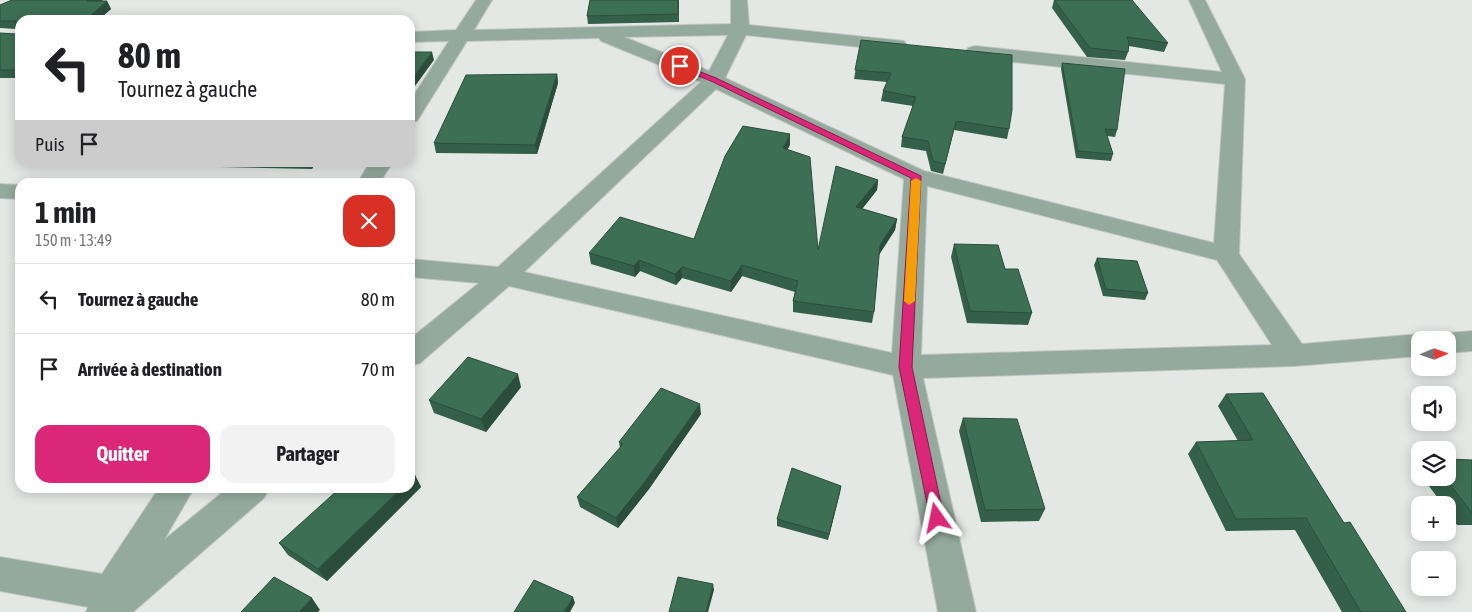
<!DOCTYPE html>
<html lang="fr">
<head>
<meta charset="utf-8">
<style>
	body { margin:0; font-family:"Asap Condensed",sans-serif; background:#f2f2f2; color:#202124; height:100vh; display:flex; flex-direction:column; font-size:19px; white-space:nowrap }
	* { box-sizing:border-box; margin:0 }
	p { font-size:16px; color:#757577 }
	.icon { flex:none; width:28px; height:28px; fill:none; stroke:currentColor; stroke-width:2; stroke-linecap:round; stroke-linejoin:round }
	.map { position:relative; flex:1; overflow:hidden }
	.details { position:absolute; left:15px; top:178px; width:400px; height:315px; display:flex; flex-direction:column; background:#fff; border-radius:15px; box-shadow:0 2px 12px #0003 }
	.details>* { flex:none }
	.guide { position:absolute; left:15px; top:15px; width:400px; height:152px; border-radius:15px; box-shadow:0 2px 12px #0003; background:#fff; color:#202124; overflow:hidden }
	.needle { width:32px; rotate:88deg }
	.fabs { position:absolute; left:1411px; top:331px; display:grid; gap:10px }
	.fabs a { display:grid; place-items:center; width:45px; height:45px; border-radius:10px; background:#fff; box-shadow:0 2px 12px #0003; font-size:25px }
	.pin { position:absolute; display:grid; place-items:center; width:42px; height:42px; color:#fff; margin:-21px; border:2px solid #fff; border-radius:50%; box-shadow:0 1px 5px #0007 }
	.me { position:absolute; width:55px; margin:-28px; rotate:348deg; stroke-linejoin:round; filter:drop-shadow(0 0 4px #0008) }
	.turn { display:flex; align-items:center; gap:18px; height:105px; padding:0 20px; font-size:22px }
	.turn .icon { width:65px; height:65px; stroke-width:2.5 }
	.turn b { display:block; font-size:35px; line-height:42px }
	.then { display:flex; align-items:center; height:48px; padding:0 20px; background:#0003; gap:10px; font-size:19px }
	.round { display:grid; place-items:center; flex:none; width:52px; height:52px; border-radius:15px; background:#f2f2f2 }
	.headline { display:flex; align-items:center; justify-content:space-between; height:85px; padding:0 20px }
	h1 { font-size:30px; font-weight:700; line-height:38px }
	.action { display:flex; gap:10px; margin-top:auto; padding:10px 20px }
	.action a { flex:1; height:58px; border-radius:15px; background:#db2777; color:#fff; font-size:20px; font-weight:700; line-height:58px; text-align:center }
	.action a+a { background:#f2f2f2; color:#202124 }
	ul { padding:0; list-style:none }
	li { display:flex; align-items:center; gap:15px; height:70px; padding:0 20px; border-top:1px solid #e0e0e0 }
	li div { flex:1 }
	li b { display:block; font-size:19px }
	li em { font-style:normal }
	.map>svg:first-child { display:block }
	.lines { fill:none; stroke-linecap:round; stroke-linejoin:round }
	.street-casing { stroke:#c2c6c3; stroke-width:2 }
	.street { fill:#94aa9d; fill-rule:evenodd }
	.wall { fill:#345f48 }
	.shaded-wall { fill:#2b4e3b }
	.building { fill:#3d6f54; stroke:#2b4e3b }
	.route { fill:#db2777; stroke:#8e194d }
	.slow { fill:#f59e0b }
</style>
</head>
<body>
<div class="map">
<svg width="1472" height="612" viewBox="0 0 1472 612">
	<rect width="100%" height="100%" fill="#e3e8e5"/>
	<g class="lines">
		<defs>
			<path id="street" d="M476 0H492L474 30 731 24V0H747L749 25 904 41 907 45 904 49 898 51 746 35 725 78 924 171 1214 243 1225 84 975 58 968 56 966 52 968 48 975 46 1222 72 1189 0H1205L1245 79 1239 254 1302 344 1420 334 1430 338 1432 340H1420V356L1294 366 923 378 976 612H938L893 375 509 286 420 363 410 366V339L479 283 410 277V259L498 267 701 82 601 41 599 38 467 41 417 121 410 123V101L449 41 410 42V32L456 30ZM728 35 709 71 624 37ZM716 89 904 179 892 353 524 272ZM927 186 1217 260 1272 345 921 355Z
				M370 162H393L380 182H358Z
				M0 184 20 185V199L0 198Z
				M1472 331V351L1448 353V340H1435L1438 336 1448 333Z
				M159 488H194L164 540 228 488H269L264 498 133 612H86L88 607 0 591V557L102 574Z"/>
		</defs>
		<use href="#street" class="street-casing"/>
		<use href="#street" class="street"/>
	</g>
	<path class="wall" d="M12 0H103L101 1H107L111 9 98 20H20V78H0V33L16 34V29L0 28V5Z
		M590 0H679V22L588 24 587 16Z
		M1054 0 1168 43 1164 52 1129 46 1128 52 1125 60 1087 57 1052 8Z
		M861 40 1009 129 1007 139 954 130 943 174 931 171 926 151 901 147 902 137 913 106 881 101 883 91 887 82 854 79Z
		M1062 63 1117 130 1115 137 1107 136 1113 154 1111 161 1076 158 1061 69Z
		M557 74 558 83 537 154 436 153 434 143Z
		M790 145 787 150 818 250 878 180 877 190 862 209 897 219 895 230 879 255 874 312 872 323 793 312V301L795 292 742 276 731 292 682 278 676 285 640 271 635 277 591 264 589 253 694 239Z
		M120 162H358L354 167 314 165 312 169 121 165Z
		M954 244 1005 269 1032 313 1028 325 967 323 951 257Z
		M1097 258 1148 293 1145 300 1103 296 1094 265Z
		M521 387 486 432 434 413 429 400Z
		M1226 394 1344 523 1406 612H1342L1295 530 1226 531 1188 454 1196 442 1238 441 1218 406Z
		M701 414 649 489 618 528 580 507 577 497 620 448 619 442Z
		M963 418 1045 509 1039 521 981 522 959 431Z
		M1472 460V525H1457L1448 512V505H1443L1423 478H1448Z
		M415 475 421 487 327 581 288 555 279 543Z
		M841 486 828 540 777 526V519Z"/>
	<path class="shaded-wall" d="M89 0H103L91 9 87 1Z
		M107 1 111 9 98 20H86Z
		M432 52 434 60 410 93V82Z
		M557 74 558 83 537 154 535 145Z
		M790 134V145L782 159 783 148Z
		M309 162H313L314 165 312 169Z
		M353 162H358L354 167Z
		M878 180 877 190 855 218 856 207Z
		M897 219 895 230 878 256 880 245Z
		M639 260 640 271 635 277 634 266Z
		M742 265V276L731 292V281Z
		M682 267V278L676 285 675 274Z
		M518 374 521 387 486 432 481 419Z
		M700 404 701 414 649 489 618 528 616 518Z
		M415 475 421 487 327 581 318 569 402 488H410V480Z
		M841 486 840 493 828 540 829 534Z
		M713 584 714 590 708 612H706Z
		M573 597 575 603 570 612H564Z
		M312 598 320 610 318 612H299Z"/>
	<path class="building" d="M12 0H89L87 1H107L86 20H20V70H0V33L16 34V21H0V5Z
		M590 0H678V14L587 16Z
		M1054 0H1132L1168 43 1127 37 1129 43 1128 52 1090 48Z
		M861 40 1012 55V110L1009 129 956 121 945 164 933 161 928 141 902 137 916 97 883 91 891 73 855 70Z
		M410 52H432L410 82Z
		M1062 63 1125 69 1117 130 1105 129 1113 154 1078 151Z
		M557 74 535 145 434 143 466 75Z
		M743 126 790 134 783 148 810 157 818 250 836 166 878 180 856 207 897 219 880 245 874 312 793 301 798 281 742 265 731 281 682 267 675 274 639 260 634 266 589 253 620 217 694 239 725 156Z
		M954 244 998 245 1005 269H1018L1032 313 970 311Z
		M1097 258 1137 261 1148 293 1106 289Z
		M468 357 518 374 481 419 429 400Z
		M661 388 700 404 647 479 616 518 577 497 623 444 619 442Z
		M1263 393 1344 523 1350 522 1406 612H1361L1306 518 1236 519 1196 442 1253 440 1226 394Z
		M963 418 1017 419 1045 509 985 510Z
		M1448 459 1472 460V513L1445 478H1448Z
		M792 468 841 486 829 534 777 519Z
		M410 472 415 475 410 480Z
		M340 488H402L318 569 279 543Z
		M274 577 312 598 299 612H241Z
		M678 577 713 584 706 612H669Z
		M534 580 573 597 564 612H514Z"/>
	<path class="route" d="M680 64 716 78 921 176 912 367 944 518 942 522 937 524 932 522 930 518 899 367 911 178 711 81 678 68 676 66Z"/>
	<path class="slow" d="M916 178 921 181 915 301 909 305 904 301 911 181Z"/>
</svg>
<div class="fabs">
<a><svg class="needle" viewBox="-14 -14 28 28"><path d="M0-13l5 13h-10z" fill="#e53935"/><path d="M0 13l5-13h-10z" fill="#757577"/></svg></a>
<a><svg class="icon" aria-label="sound" viewBox="0 0 24 24"><path d="M4 9h4l5-4v14l-5-4H4zM17 9q2 3 0 6"/></svg></a>
<a><svg class="icon" aria-label="layers" viewBox="0 0 24 24"><path d="M12 4l9 5-9 5-9-5zM3 14l9 5 9-5"/></svg></a>
<a>+</a>
<a>−</a>
</div>
<div class="pin" style="left:680px;top:66px;background:#d93025"><svg class="icon" aria-label="arrive" viewBox="0 0 24 24"><path d="M6 21V4h12l-3 4 3 4H6"/></svg></div>
<svg class="me" style="left:937px;top:518px" viewBox="-20 -20 40 40"><path d="M0-17L14 15 0 8-14 15z" fill="#db2777" stroke="#fff" stroke-width="4"/></svg>
<div class="guide">
<div class="turn"><svg class="icon" aria-label="left" viewBox="0 0 24 24"><path d="M17 20v-9H6M10 6l-5 5 5 5"/></svg><div><b>80 m</b>Tournez à gauche</div></div>
<div class="then">Puis<svg class="icon" aria-label="arrive" viewBox="0 0 24 24"><path d="M6 21V4h12l-3 4 3 4H6"/></svg></div>
</div>
<section class="details">
<div class="headline"><div><h1>1 min</h1><p>150 m · 13:49</p></div><a class="round" style="background:#d93025;color:#fff"><svg class="icon" aria-label="close" viewBox="0 0 24 24"><path d="M6 6l12 12M18 6L6 18"/></svg></a></div>
<ul>
<li><svg class="icon" aria-label="left" viewBox="0 0 24 24"><path d="M17 20v-9H6M10 6l-5 5 5 5"/></svg><div><b>Tournez à gauche</b></div><em>80 m</em></li>
<li><svg class="icon" aria-label="arrive" viewBox="0 0 24 24"><path d="M6 21V4h12l-3 4 3 4H6"/></svg><div><b>Arrivée à destination</b></div><em>70 m</em></li>
</ul>
<div class="action"><a>Quitter</a><a>Partager</a></div>
</section>
</div>
</body>
</html>
